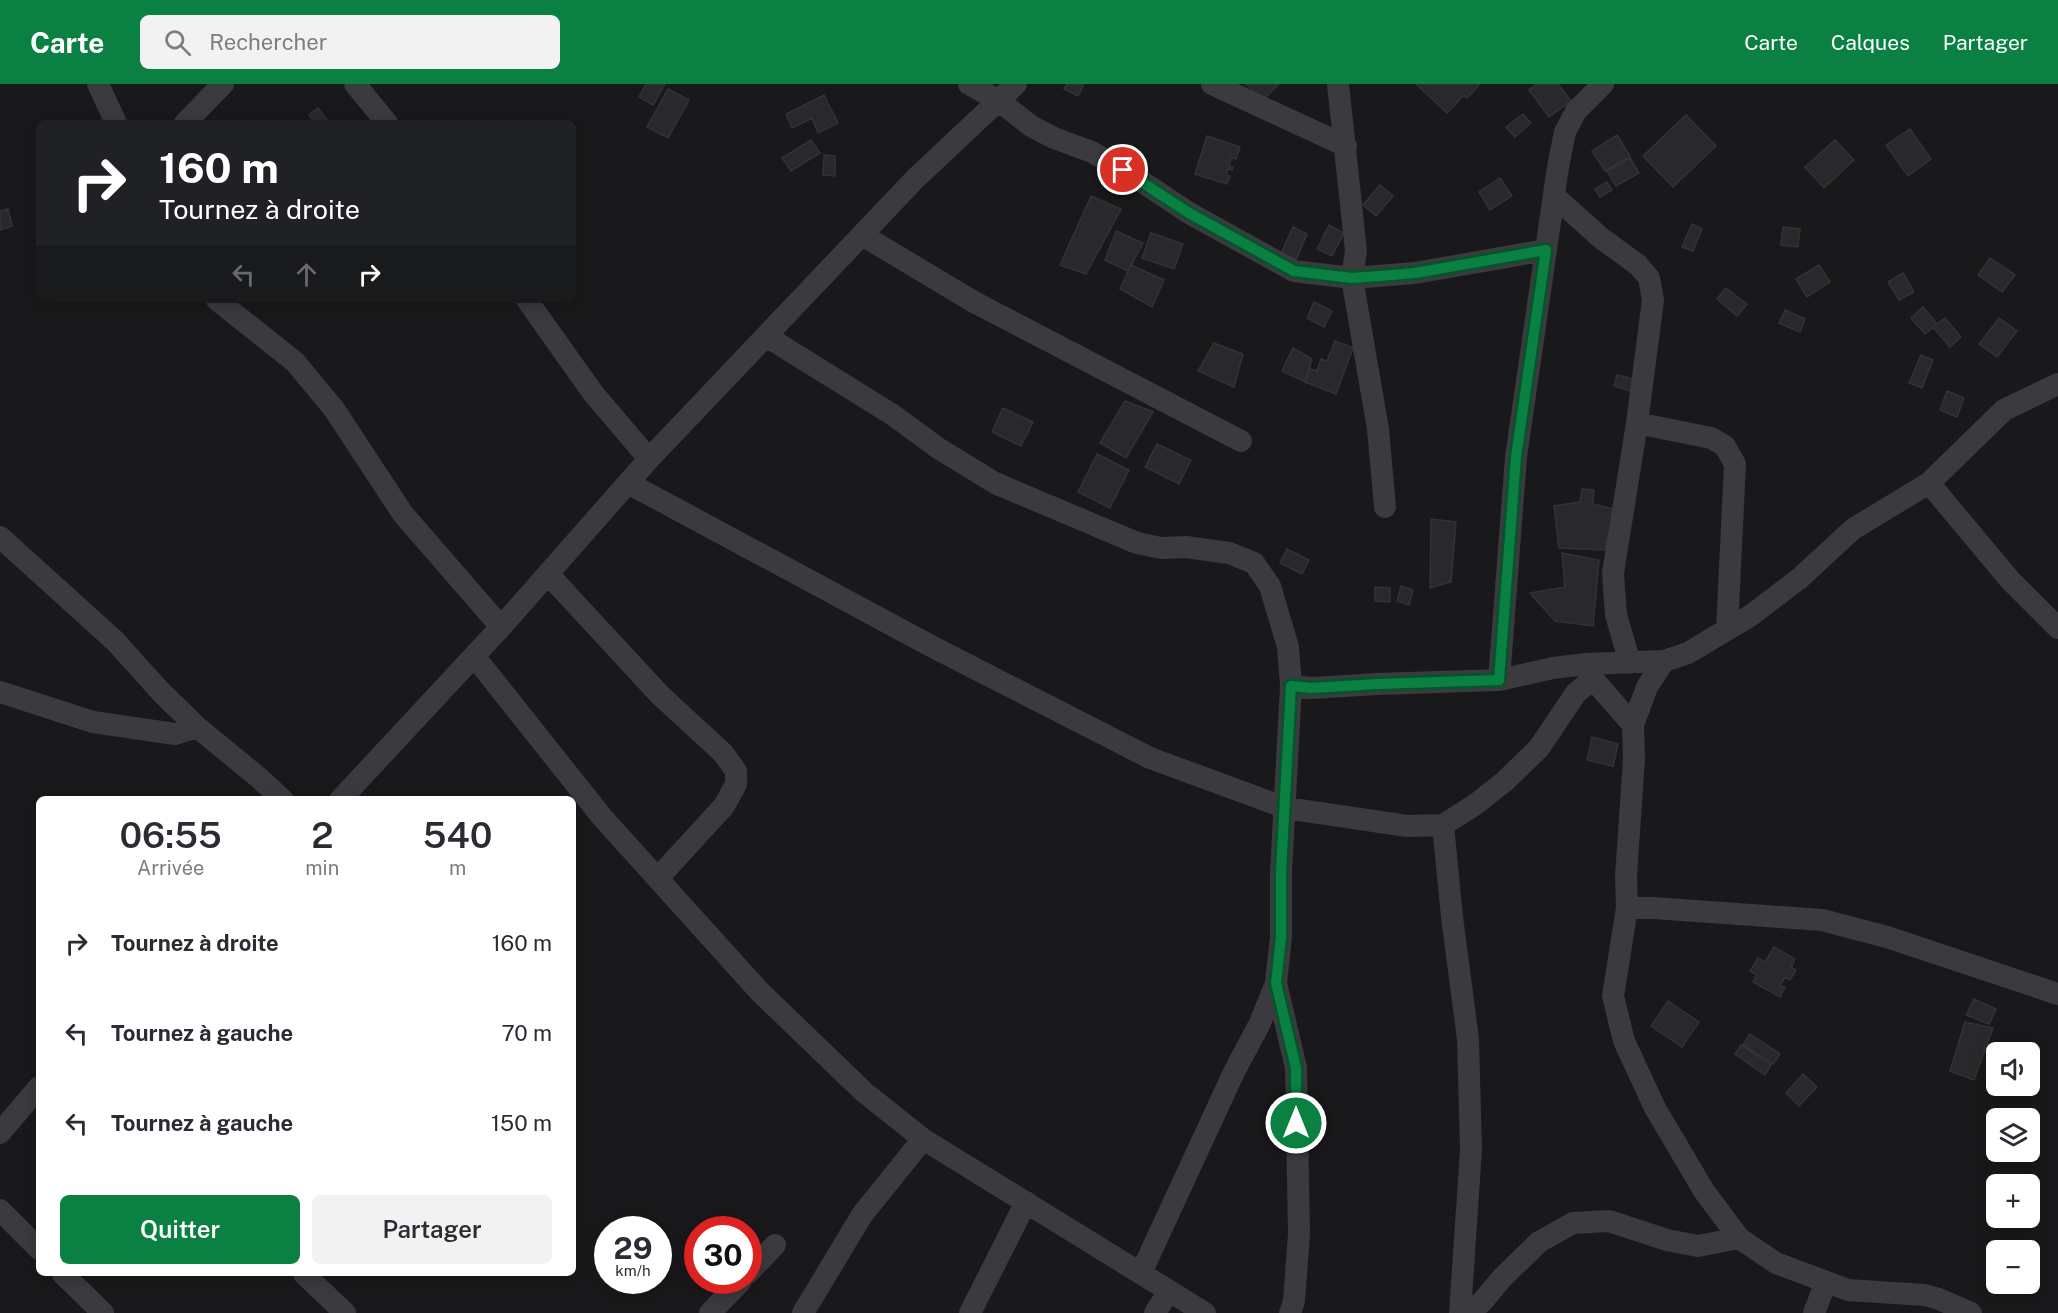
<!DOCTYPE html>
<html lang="fr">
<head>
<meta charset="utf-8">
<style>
	body { margin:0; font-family:"Public Sans",sans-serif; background:#f2f2f3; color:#2b2b33; height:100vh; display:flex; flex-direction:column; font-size:22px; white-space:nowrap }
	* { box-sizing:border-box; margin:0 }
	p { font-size:20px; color:#7c7c81 }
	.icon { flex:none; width:33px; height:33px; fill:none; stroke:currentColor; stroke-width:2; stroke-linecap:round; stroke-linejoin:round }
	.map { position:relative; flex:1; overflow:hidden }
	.panel { position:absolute; left:36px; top:712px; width:540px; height:480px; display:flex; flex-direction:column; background:#fff; border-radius:9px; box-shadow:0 3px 15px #0003 }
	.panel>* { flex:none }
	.hud { position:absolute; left:36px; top:36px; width:540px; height:183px; border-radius:9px; box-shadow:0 3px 15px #0003; background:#202124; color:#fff; overflow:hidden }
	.controls { position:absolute; left:1986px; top:958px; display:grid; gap:12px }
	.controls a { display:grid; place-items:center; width:54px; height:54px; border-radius:9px; background:#fff; box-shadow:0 3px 15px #0003; font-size:30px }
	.speed { position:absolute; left:594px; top:1132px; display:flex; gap:12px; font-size:30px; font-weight:700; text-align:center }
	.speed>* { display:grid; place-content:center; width:78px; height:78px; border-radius:50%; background:#fff; box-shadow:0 3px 15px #0003; line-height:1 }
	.speed small { font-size:15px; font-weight:400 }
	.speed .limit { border:9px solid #d22; background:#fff; color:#111 }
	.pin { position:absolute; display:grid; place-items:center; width:51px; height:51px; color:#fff; margin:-26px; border:3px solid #fff; border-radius:50%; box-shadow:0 2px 6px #0007 }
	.me { position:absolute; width:66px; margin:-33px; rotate:0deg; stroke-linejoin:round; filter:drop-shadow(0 0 4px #0008) }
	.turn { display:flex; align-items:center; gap:21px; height:126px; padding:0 24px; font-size:27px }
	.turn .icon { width:78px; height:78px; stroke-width:2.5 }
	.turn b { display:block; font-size:42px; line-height:51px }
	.lanes { display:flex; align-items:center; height:57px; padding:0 24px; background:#0003; justify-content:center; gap:30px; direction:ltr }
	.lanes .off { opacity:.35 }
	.eta { display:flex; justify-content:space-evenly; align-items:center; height:102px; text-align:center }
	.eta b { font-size:36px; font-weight:600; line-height:42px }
	.button { display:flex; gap:12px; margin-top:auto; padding:12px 24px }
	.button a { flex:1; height:69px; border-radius:9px; background:#0b8043; color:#fff; font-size:24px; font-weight:600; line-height:69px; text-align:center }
	.button a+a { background:#f2f2f3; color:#2b2b33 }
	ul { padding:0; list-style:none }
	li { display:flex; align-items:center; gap:18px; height:90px; padding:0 24px }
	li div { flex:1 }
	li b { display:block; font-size:22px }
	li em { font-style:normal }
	header { display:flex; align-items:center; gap:36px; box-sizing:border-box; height:84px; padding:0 30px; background:#0b8043; color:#fff }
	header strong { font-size:28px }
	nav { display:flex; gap:33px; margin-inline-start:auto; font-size:21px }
	.search { width:420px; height:54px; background:#f2f2f3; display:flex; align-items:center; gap:15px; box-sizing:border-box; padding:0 21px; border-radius:9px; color:#7c7c81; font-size:22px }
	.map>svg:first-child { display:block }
	.building { fill:#29292b; stroke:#333336; stroke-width:1.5 }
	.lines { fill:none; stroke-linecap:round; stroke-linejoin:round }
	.minor { stroke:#3a3a3f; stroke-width:22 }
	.route-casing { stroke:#07532c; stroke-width:15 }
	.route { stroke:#0b8043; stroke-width:10 }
</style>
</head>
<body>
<header>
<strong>Carte</strong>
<div class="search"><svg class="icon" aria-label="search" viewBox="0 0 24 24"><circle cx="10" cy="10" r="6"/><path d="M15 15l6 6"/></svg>Rechercher</div>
<nav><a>Carte</a><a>Calques</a><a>Partager</a></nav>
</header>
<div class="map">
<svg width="2058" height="1229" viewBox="0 0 2058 1229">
	<rect width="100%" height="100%" fill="#19181a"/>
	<path class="building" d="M646 0H665L653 21 639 13Z
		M1067 0H1084L1078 12 1064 5Z
		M1246 0H1279L1263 16Z
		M1416 0H1480L1467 14 1464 11 1447 29Z
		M1537 0H1558L1571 17 1549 33 1529 6Z
		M668 5 689 16 668 54 647 43Z
		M824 11 838 39 818 49 812 34 792 44 786 30Z
		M318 24 329 39H315L309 31Z
		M1523 30 1531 39 1515 53 1506 43Z
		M1686 31 1716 62 1673 103 1643 72Z
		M1910 45 1931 75 1908 92 1886 61Z
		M1617 51 1630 72 1605 87 1592 67Z
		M1207 52 1240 63 1236 75 1231 74 1229 82 1233 83 1232 86 1228 85 1226 91 1230 92 1227 100 1195 90Z
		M811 56 820 69 791 87 782 74Z
		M1835 56 1854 76 1824 104 1805 83Z
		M824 71 835 72V92L823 91Z
		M1630 74 1639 89 1616 102 1607 87Z
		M1500 94 1512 112 1490 126 1479 108Z
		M1607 98 1612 106 1600 113 1595 105Z
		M1380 101 1393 112 1376 132 1363 121Z
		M1091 112 1121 125 1086 190 1060 181Z
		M8 125 12 142 0 146V127Z
		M1692 140 1702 145 1693 167 1682 163Z
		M1329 141 1344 149 1332 172 1317 165Z
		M1293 143 1307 150 1296 176 1281 170Z
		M1783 143 1800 145 1798 163 1781 161Z
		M1116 147 1143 159 1128 187 1105 176Z
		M1151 149 1183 160 1174 185 1142 174Z
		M1990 174 2015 191 2002 208 1978 191Z
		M1131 181 1164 196 1152 223 1120 205Z
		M1819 181 1830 198 1807 213 1796 195Z
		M1903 189 1914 208 1899 216 1888 198Z
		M1726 204 1747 220 1737 232 1717 215Z
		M1314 218 1332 227 1324 243 1307 234Z
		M1923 223 1937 240 1925 250 1911 234Z
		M1785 226 1805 235 1800 248 1779 239Z
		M1945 234 1961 253 1950 263 1933 243Z
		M1999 234 2017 247 1997 273 1979 260Z
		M1335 257 1353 264 1336 310 1305 298 1310 285 1317 287 1321 275 1327 277Z
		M1214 259 1243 270 1234 303 1198 287Z
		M1293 264 1312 275 1305 298 1282 287Z
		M1921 271 1933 276 1922 304 1909 299Z
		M1617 291 1637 296 1634 308 1614 302Z
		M1947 307 1964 314 1957 333 1940 326Z
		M1125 317 1153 328 1126 374 1100 359Z
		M1003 324 1033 338 1021 362 992 348Z
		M1157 360 1191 376 1179 400 1145 383Z
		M1097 370 1129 386 1110 424 1078 408Z
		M1582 405 1594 406 1593 420 1614 425 1605 466 1559 464 1554 422 1580 418Z
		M1431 435 1456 438 1451 498 1430 504Z
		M1287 465 1309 476 1302 490 1280 479Z
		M1562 469 1599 476 1593 542 1555 537 1530 509 1565 503Z
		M1401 502 1413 506 1409 521 1397 517Z
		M1375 503 1390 504V518L1375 517Z
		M1592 653 1618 660 1613 682 1587 676Z
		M1774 863 1795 875 1791 883 1796 886 1790 896 1785 893 1780 902 1785 904 1780 913 1753 898 1757 891 1750 887 1758 874 1765 878Z
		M1974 915 1996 925 1989 940 1966 931Z
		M1668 917 1699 938 1682 963 1651 942Z
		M1965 938 1993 944 1974 996 1950 987Z
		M1750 950 1780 970 1773 980 1743 961Z
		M1741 961 1771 981 1765 991 1735 970Z
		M1803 990 1817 1003 1799 1022 1786 1009Z"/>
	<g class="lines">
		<path class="minor" d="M98 0 116 39
			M355 0 387 39
			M969 0 999 17 1031 42 1054 54 1092 68 1138 95 1189 129 1294 187 1352 194 1378 345 1385 423
			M1212 0 1346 62
			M1338 0 1356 167 1352 194 1415 189 1546 166
			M185 39 223 0
			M1554 112 1601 154 1638 181 1649 194 1653 216 1637 339 1613 489 1616 531 1630 579
			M862 151 974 218 1241 357
			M217 216 295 278 334 325 403 430 501 543
			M527 216 593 309 649 375
			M766 252 893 331 938 364 995 399 1137 459 1161 464 1186 463 1229 469 1254 479 1270 502 1288 563 1291 602
			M1637 339 1711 354 1725 362 1735 380 1727 545
			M628 399 931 562 1150 674 1286 724 1407 742 1443 741 1476 720 1505 697 1539 664 1576 609 1593 595
			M1929 399 2010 496 2058 544
			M0 453 115 557 161 608 197 643 258 693 283 716
			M548 490 660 611 723 669 736 687V700L724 722 658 794
			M474 572 602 733 759 907 864 1008 923 1055 1205 1229
			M1664 577 1647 603 1633 641 1634 675 1626 792 1627 824H1653L1822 836 1887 853 2058 910
			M1587 582 1593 595 1633 641
			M1499 596 1516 373 1558 83 1565 48 1576 27 1603 0
			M0 608 93 638 175 650 197 643
			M340 716 501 543 649 375 915 95 1016 0
			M1443 741 1452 833 1468 955 1471 1066 1460 1229
			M1627 824 1613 912 1624 957 1655 1024 1704 1107 1739 1154 1776 1179 1848 1206 1925 1211 1939 1215 1971 1229
			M1276 899 1296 984 1299 1150 1294 1217 1290 1229
			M0 1049 39 1003
			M0 1126 39 1165
			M748 1189 775 1161
			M1141 1189 1234 988 1260 939 1276 899 1281 853V788L1291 602 1312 604 1377 600 1499 596 1553 584 1586 580 1664 577 1688 569 1750 532 1800 494 1853 445 1929 399 2004 326 2058 300
			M63 1190 103 1229
			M304 1190 345 1229
			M710 1229 741 1197
			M803 1229 862 1131 923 1055
			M970 1229 1026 1118
			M1155 1229 1169 1207
			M1468 1229 1482 1218 1502 1194 1539 1158 1573 1139 1609 1137 1667 1156 1698 1162 1739 1154
			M1814 1229 1826 1198"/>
	</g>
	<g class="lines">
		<defs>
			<path id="route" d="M1123 86 1189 129 1294 187 1352 194 1392 191 1415 189 1546 166 1516 373 1499 596 1377 600 1312 604 1291 602 1281 788V853L1276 899 1296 984V1039"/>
		</defs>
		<use href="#route" class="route-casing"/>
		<use href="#route" class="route"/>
	</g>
</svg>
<div class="controls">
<a><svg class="icon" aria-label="sound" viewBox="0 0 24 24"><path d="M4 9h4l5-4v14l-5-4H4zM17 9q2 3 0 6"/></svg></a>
<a><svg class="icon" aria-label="layers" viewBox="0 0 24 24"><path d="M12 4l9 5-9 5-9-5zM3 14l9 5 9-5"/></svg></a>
<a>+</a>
<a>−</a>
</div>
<div class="speed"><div>29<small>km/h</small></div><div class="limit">30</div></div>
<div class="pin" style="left:1123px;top:86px;background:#d93025"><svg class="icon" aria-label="arrive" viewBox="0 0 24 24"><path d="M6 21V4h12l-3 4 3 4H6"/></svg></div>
<svg class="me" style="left:1296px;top:1039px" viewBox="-20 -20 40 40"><circle r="17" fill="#0b8043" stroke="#fff" stroke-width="3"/><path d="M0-11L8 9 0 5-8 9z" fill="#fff"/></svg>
<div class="hud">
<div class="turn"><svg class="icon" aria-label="right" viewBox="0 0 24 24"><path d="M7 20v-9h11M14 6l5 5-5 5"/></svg><div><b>160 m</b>Tournez à droite</div></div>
<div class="lanes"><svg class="icon off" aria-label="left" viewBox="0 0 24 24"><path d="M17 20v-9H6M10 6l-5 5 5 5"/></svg><svg class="icon off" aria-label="ahead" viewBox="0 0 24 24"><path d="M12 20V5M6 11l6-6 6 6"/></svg><svg class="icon" aria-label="right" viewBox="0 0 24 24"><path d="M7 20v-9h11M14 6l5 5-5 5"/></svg></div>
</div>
<section class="panel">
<div class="eta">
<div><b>06:55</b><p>Arrivée</p></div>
<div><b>2</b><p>min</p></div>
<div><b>540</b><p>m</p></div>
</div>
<ul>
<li><svg class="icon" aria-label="right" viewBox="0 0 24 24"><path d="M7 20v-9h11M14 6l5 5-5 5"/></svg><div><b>Tournez à droite</b></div><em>160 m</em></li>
<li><svg class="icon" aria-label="left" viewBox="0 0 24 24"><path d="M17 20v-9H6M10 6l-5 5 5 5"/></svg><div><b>Tournez à gauche</b></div><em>70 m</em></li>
<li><svg class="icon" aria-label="left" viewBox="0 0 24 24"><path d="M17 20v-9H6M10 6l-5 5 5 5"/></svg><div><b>Tournez à gauche</b></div><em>150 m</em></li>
</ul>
<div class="button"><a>Quitter</a><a>Partager</a></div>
</section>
</div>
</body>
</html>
